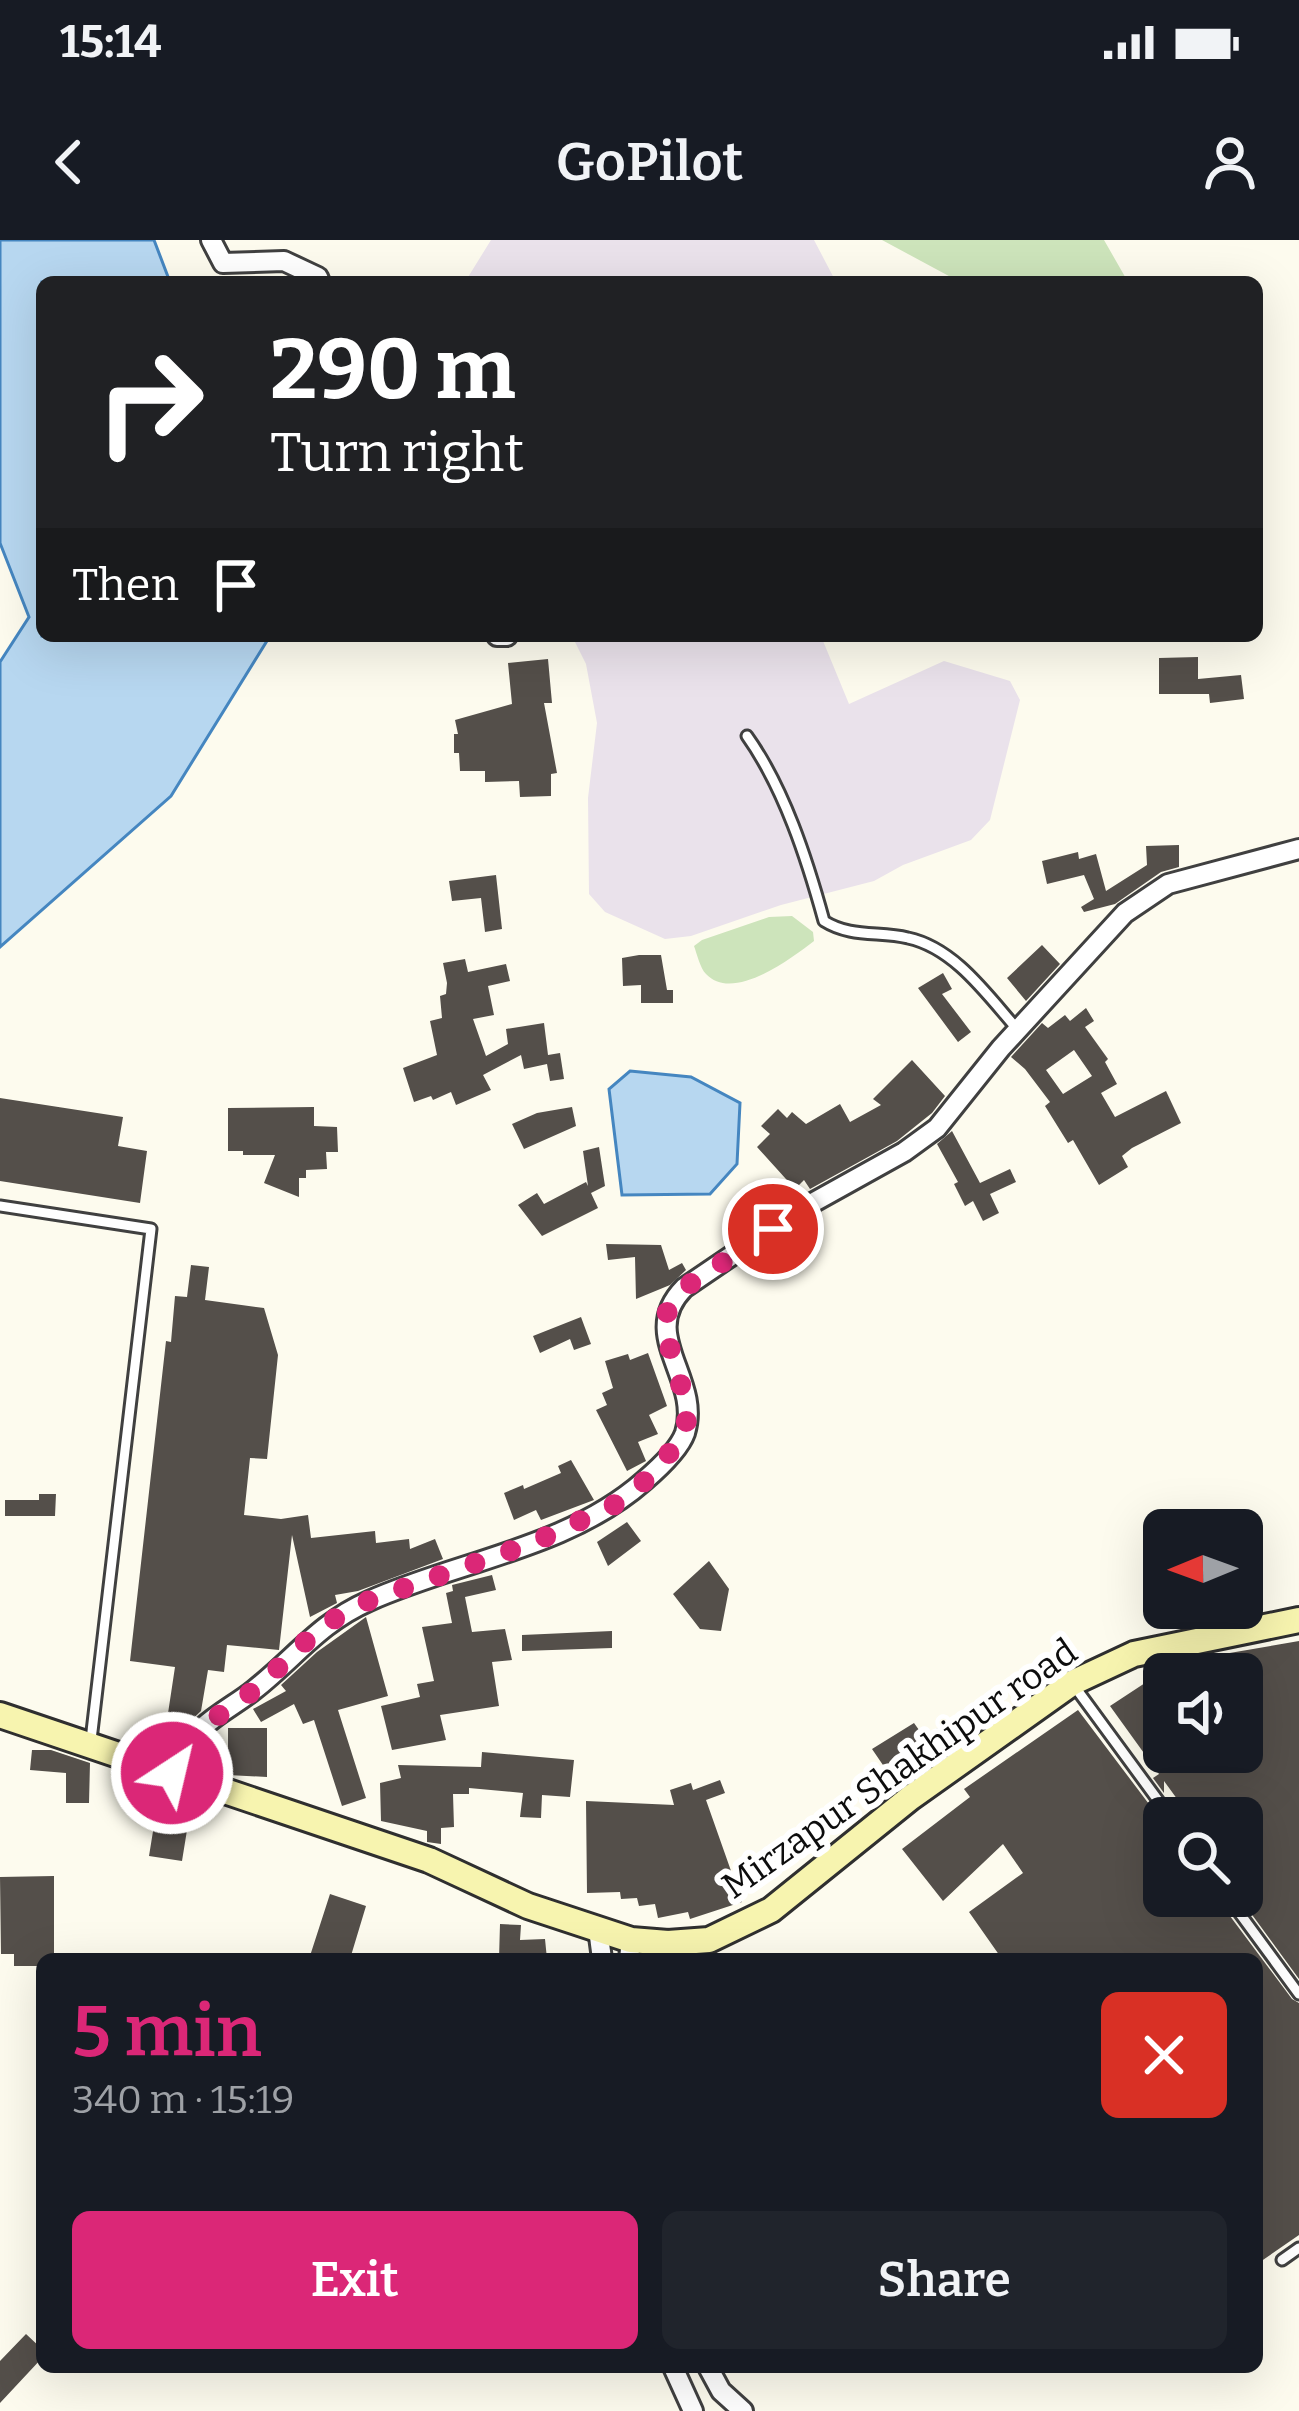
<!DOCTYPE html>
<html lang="en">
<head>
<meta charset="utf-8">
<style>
	body { margin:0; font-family:Bitter,serif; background:#20242c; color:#f1f3f6; height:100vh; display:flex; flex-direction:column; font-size:45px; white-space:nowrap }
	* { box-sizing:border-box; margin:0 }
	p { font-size:39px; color:#9ea1a6 }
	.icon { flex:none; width:66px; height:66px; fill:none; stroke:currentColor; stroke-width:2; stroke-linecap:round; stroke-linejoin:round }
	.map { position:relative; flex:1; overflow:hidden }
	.details { position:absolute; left:36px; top:1713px; width:1227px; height:420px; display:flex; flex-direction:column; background:#171b24; border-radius:18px; box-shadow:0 12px 48px #0002 }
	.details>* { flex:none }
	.hud { position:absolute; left:36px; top:36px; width:1227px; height:366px; border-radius:18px; box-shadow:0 12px 48px #0002; background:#202124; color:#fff; overflow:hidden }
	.needle { width:78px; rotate:269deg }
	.controls { position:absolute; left:1143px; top:1269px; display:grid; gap:24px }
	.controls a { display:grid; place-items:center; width:120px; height:120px; border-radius:18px; background:#171b24; box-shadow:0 12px 48px #0002; font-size:60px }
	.pin { position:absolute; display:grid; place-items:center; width:102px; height:102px; color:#fff; margin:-51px; border:6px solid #fff; border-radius:50%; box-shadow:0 3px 12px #0007 }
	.me { position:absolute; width:132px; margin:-66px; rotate:35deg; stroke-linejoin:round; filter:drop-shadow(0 0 9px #0008) }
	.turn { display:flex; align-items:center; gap:42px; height:252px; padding:0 36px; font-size:54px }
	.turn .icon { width:156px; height:156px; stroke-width:2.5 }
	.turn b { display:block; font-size:84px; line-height:102px }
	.then { display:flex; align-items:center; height:114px; padding:0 36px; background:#0003; gap:24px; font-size:45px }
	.round { display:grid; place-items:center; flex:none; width:126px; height:126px; border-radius:18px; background:#20242c }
	.overview { display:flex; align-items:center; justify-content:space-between; height:204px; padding:0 36px }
	h1 { font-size:72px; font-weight:600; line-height:90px; color:#db2777 }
	.primary-button { display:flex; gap:24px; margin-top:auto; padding:24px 36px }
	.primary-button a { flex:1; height:138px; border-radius:18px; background:#db2777; color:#fff; font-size:48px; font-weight:600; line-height:138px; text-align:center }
	.primary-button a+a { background:#20242c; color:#f1f3f6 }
	.status { display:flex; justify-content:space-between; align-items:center; height:84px; padding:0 60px; background:#171b24; direction:ltr }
	.status svg { height:33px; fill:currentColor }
	header { display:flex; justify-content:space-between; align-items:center; height:156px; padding:0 36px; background:#171b24; font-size:54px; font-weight:600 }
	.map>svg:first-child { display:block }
	.industrial { fill:#eae2eb }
	.green { fill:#cde4bb }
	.water { fill:#b7d7f0; stroke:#4586c0; stroke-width:3 }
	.building { fill:#544f4a; fill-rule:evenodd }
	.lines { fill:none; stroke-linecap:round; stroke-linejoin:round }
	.lane-casing { stroke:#404040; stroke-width:15 }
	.street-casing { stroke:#404040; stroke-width:24 }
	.secondary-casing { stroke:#2f2f2f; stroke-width:30 }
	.lane { stroke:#fff; stroke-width:9 }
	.street { stroke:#fff; stroke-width:18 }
	.secondary { stroke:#f7f4af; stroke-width:24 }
	.route { stroke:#db2777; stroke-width:21; stroke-dasharray:0 37.8 }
	.labels { text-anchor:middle; stroke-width:12; stroke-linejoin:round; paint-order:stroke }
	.street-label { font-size:36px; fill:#0d0d0d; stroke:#fff }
</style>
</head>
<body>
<div class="status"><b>15:14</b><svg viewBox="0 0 49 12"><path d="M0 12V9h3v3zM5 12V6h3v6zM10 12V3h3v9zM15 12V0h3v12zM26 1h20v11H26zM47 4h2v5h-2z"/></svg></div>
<header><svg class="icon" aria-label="back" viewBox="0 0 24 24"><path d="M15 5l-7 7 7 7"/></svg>GoPilot<svg class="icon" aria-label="person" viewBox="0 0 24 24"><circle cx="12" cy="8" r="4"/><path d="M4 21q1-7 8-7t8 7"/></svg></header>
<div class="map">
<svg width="1299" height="2171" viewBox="0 0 1299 2171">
	<rect width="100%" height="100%" fill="#fdfbee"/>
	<path class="industrial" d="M491 0H814L836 42H465Z
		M572 396H821L849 464 944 421 1010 441 1020 460 990 580 971 600 903 625 874 641 781 665 691 696 665 699 605 672 589 654 588 558 597 483 586 424Z"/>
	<path class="green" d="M882 0H1104L1128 42H960Z
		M792 676 813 692 814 701C792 718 733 763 706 734 700 728 697 714 694 706L702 700 769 677Z"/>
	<path class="water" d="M0 0H154L170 42H42V396H270L171 556 0 707V422L29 377 0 303Z
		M630 831 691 837 740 863 737 924 710 954 622 955 609 849Z"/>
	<path class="building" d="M1198 417V439L1241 435 1244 459 1210 463 1209 454H1159V418Z
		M548 419 552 463H544L557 533 551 534V556L520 557 519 541 485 542V531H460L459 513H454V494H458L455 480 512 464 508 423Z
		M1179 605V627L1161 632 1115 664 1084 672 1081 667 1094 659 1084 635 1047 644 1042 621 1078 612 1079 619 1096 614 1106 651 1147 625 1146 606Z
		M496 635 502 689 485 692 481 658 452 661 449 641Z
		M1042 705 1060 724 1026 761 1007 738Z
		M639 715H661L667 750H673V763H641V745L623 746 622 718Z
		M465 719 468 732 506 724 510 741 488 746 494 775 473 779 486 816 508 804 506 789 544 783 548 815 560 813 564 839 550 841 547 824 524 829 521 815 483 835 491 850 456 865 451 852 433 860 431 856 414 862 403 828 437 815 430 781 442 778 440 756 446 754 447 743 443 723Z
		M943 733 952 749 942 754 971 792 958 802 918 748Z
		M1086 768 1094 781 1085 787 1108 819 1105 822 1117 844 1101 853 1115 877 1166 851 1181 883 1132 908 1122 916 1128 927 1099 945 1073 900 1068 903 1045 866 1050 862 1025 829 1011 817 1042 783 1048 788 1065 775 1070 781ZM1074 810 1092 836 1063 854 1046 830Z
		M912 820 945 856 932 873 897 901 810 949 804 940 795 949 757 907 770 894 761 886 778 869 787 878 792 872 806 884 840 864 850 882 881 865 873 859Z
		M0 858 123 877 118 906 147 911 140 963 0 941Z
		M314 867V886L337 887 338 912H326L327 929 306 930V938H299V957L264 943 275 915H243V911H228V868Z
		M572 867 576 886 524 909 512 884 537 873Z
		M952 891 980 943 1010 929 1016 942 990 954 999 973 983 981 973 961 965 966 954 944 958 942 937 904Z
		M599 907 605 946 591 953 598 968 542 996 518 965 537 953 544 964 586 942 588 946 583 911Z
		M606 1004 661 1005 669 1030 682 1023 686 1030 670 1045 636 1059 635 1017 608 1020Z
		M191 1025 209 1027 205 1060 264 1068 278 1115 267 1219 250 1218 244 1275 281 1279 308 1275 311 1298 375 1291 376 1303 409 1299 410 1309 435 1299 443 1319 358 1351 335 1355 337 1363 310 1377 292 1295 279 1410 227 1405 224 1432 208 1430 201 1471 188 1483 167 1480 175 1427 130 1421 166 1101 171 1102 175 1056 187 1057Z
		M581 1077 591 1104 574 1110 570 1099 540 1113 533 1096Z
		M648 1113 667 1166 649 1175 658 1194 638 1202 646 1221 627 1231 596 1170 607 1165 602 1153 613 1148 605 1121 628 1114 630 1120Z
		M571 1220 594 1260 541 1280 536 1270 514 1280 504 1253 523 1245 524 1249 561 1233 558 1226Z
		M39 1254H56L55 1276H5V1260H39Z
		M627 1282 641 1301 608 1326 597 1302Z
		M709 1321 729 1349 721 1391 700 1389 673 1354Z
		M492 1335 496 1350 465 1357 472 1392 505 1389 512 1420 492 1422 499 1466 440 1475 446 1500 392 1510 381 1466 420 1457 417 1444 434 1441 422 1387 452 1383 446 1353 453 1351 452 1345Z
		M366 1377 388 1456 338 1470 366 1558 342 1566 314 1480 303 1484 294 1464 261 1482 253 1469 286 1451 281 1445 317 1412Z
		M612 1391V1408L522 1411V1395Z
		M1299 1401V1739L1242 1661V1578H1191L1164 1541V1553L1153 1538 1159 1534 1110 1466 1177 1422ZM1164 1434H1242V1512H1164Z
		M1078 1470 1164 1584V1656H1215L1292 1759 1299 1763V1995L1257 2024V1719H1002L969 1672 1023 1633 1003 1604 943 1661 902 1609 970 1557 964 1549Z
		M947 1482 959 1500 898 1547 872 1509 914 1483 924 1497Z
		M228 1488H267V1537L228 1535Z
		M32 1510H51L90 1523 89 1563H66V1533L30 1530Z
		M482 1512 574 1520 570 1557 542 1555 541 1578 520 1577 523 1553 469 1548V1554H453L454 1587 441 1588V1604L427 1602V1591L381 1581 380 1543 401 1538 398 1525 481 1527Z
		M720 1540 725 1553 706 1560 742 1662 690 1679 688 1672 658 1678 655 1664 639 1666 637 1658 621 1659 620 1652 587 1653 586 1561 674 1565 670 1550 691 1543 693 1550Z
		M155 1579 188 1584 182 1621 149 1616Z
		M54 1636V1719H42V1726H14V1714H1L0 1637Z
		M330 1654 366 1666 350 1719H309Z
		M500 1684 521 1685 520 1700 545 1699 547 1719H499Z
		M26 2094 42 2109V2118L0 2163V2121Z"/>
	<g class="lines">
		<defs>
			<path id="lane" d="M747 496C784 548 807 619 824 681 851 698 879 691 908 698 955 708 988 756 1018 790
				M0 966 151 989 91 1500
				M1075 1447 1171 1578
				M1227 1656 1299 1754
				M1282 2020 1299 2008"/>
			<path id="street" d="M211 0 223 23 284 21 318 37 320 42
				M497 396H507
				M172 1533C181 1519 190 1499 202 1488 218 1473 238 1463 254 1450 295 1418 319 1383 369 1361 458 1321 568 1308 644 1241 658 1229 679 1210 685 1193 702 1138 637 1096 684 1048L796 972 904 912 937 888 1001 808 1125 673 1168 644 1299 609
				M598 1689 602 1719
				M629 1719 631 1700
				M673 2127 693 2171
				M708 2127 721 2151 743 2171"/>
			<path id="secondary" d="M0 1475 429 1620 528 1666 631 1700 668 1703 709 1700 771 1670 910 1558 1072 1443 1134 1414 1299 1380"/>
		</defs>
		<use href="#lane" class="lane-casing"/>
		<use href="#street" class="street-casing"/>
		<use href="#secondary" class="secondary-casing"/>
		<use href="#lane" class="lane"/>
		<use href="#street" class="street"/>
		<use href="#secondary" class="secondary"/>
	</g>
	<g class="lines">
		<path class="route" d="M172 1533 200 1489 257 1448 323 1385 370 1360 530 1304 618 1263 646 1240 684 1196 688 1170 663 1084 668 1070 684 1048 773 989"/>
	</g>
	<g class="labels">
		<g class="street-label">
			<text transform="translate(899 1528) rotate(-35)" y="13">Mirzapur Shakhipur road</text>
		</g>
	</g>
</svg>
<div class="controls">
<a><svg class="needle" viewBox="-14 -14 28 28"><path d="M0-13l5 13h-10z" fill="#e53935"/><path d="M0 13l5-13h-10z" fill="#9ea1a6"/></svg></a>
<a><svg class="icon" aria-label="sound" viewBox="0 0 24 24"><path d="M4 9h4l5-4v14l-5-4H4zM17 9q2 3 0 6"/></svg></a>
<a><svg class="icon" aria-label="search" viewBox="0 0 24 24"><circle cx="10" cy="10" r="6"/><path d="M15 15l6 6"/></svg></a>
</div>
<div class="pin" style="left:773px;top:989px;background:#d93025"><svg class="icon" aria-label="arrive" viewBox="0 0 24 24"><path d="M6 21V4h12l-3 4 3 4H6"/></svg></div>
<svg class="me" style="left:172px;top:1533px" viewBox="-20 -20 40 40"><circle r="17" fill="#db2777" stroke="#fff" stroke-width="3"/><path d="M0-11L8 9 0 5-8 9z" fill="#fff"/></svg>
<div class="hud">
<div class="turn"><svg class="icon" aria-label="right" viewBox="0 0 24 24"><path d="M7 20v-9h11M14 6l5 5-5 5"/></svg><div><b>290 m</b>Turn right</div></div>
<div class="then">Then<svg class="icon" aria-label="arrive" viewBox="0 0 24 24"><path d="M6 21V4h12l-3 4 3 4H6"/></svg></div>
</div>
<section class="details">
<div class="overview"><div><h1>5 min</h1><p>340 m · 15:19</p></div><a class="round" style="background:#d93025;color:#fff"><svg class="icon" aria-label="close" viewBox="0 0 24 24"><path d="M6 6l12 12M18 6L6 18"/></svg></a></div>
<div class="primary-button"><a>Exit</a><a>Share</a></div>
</section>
</div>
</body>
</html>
